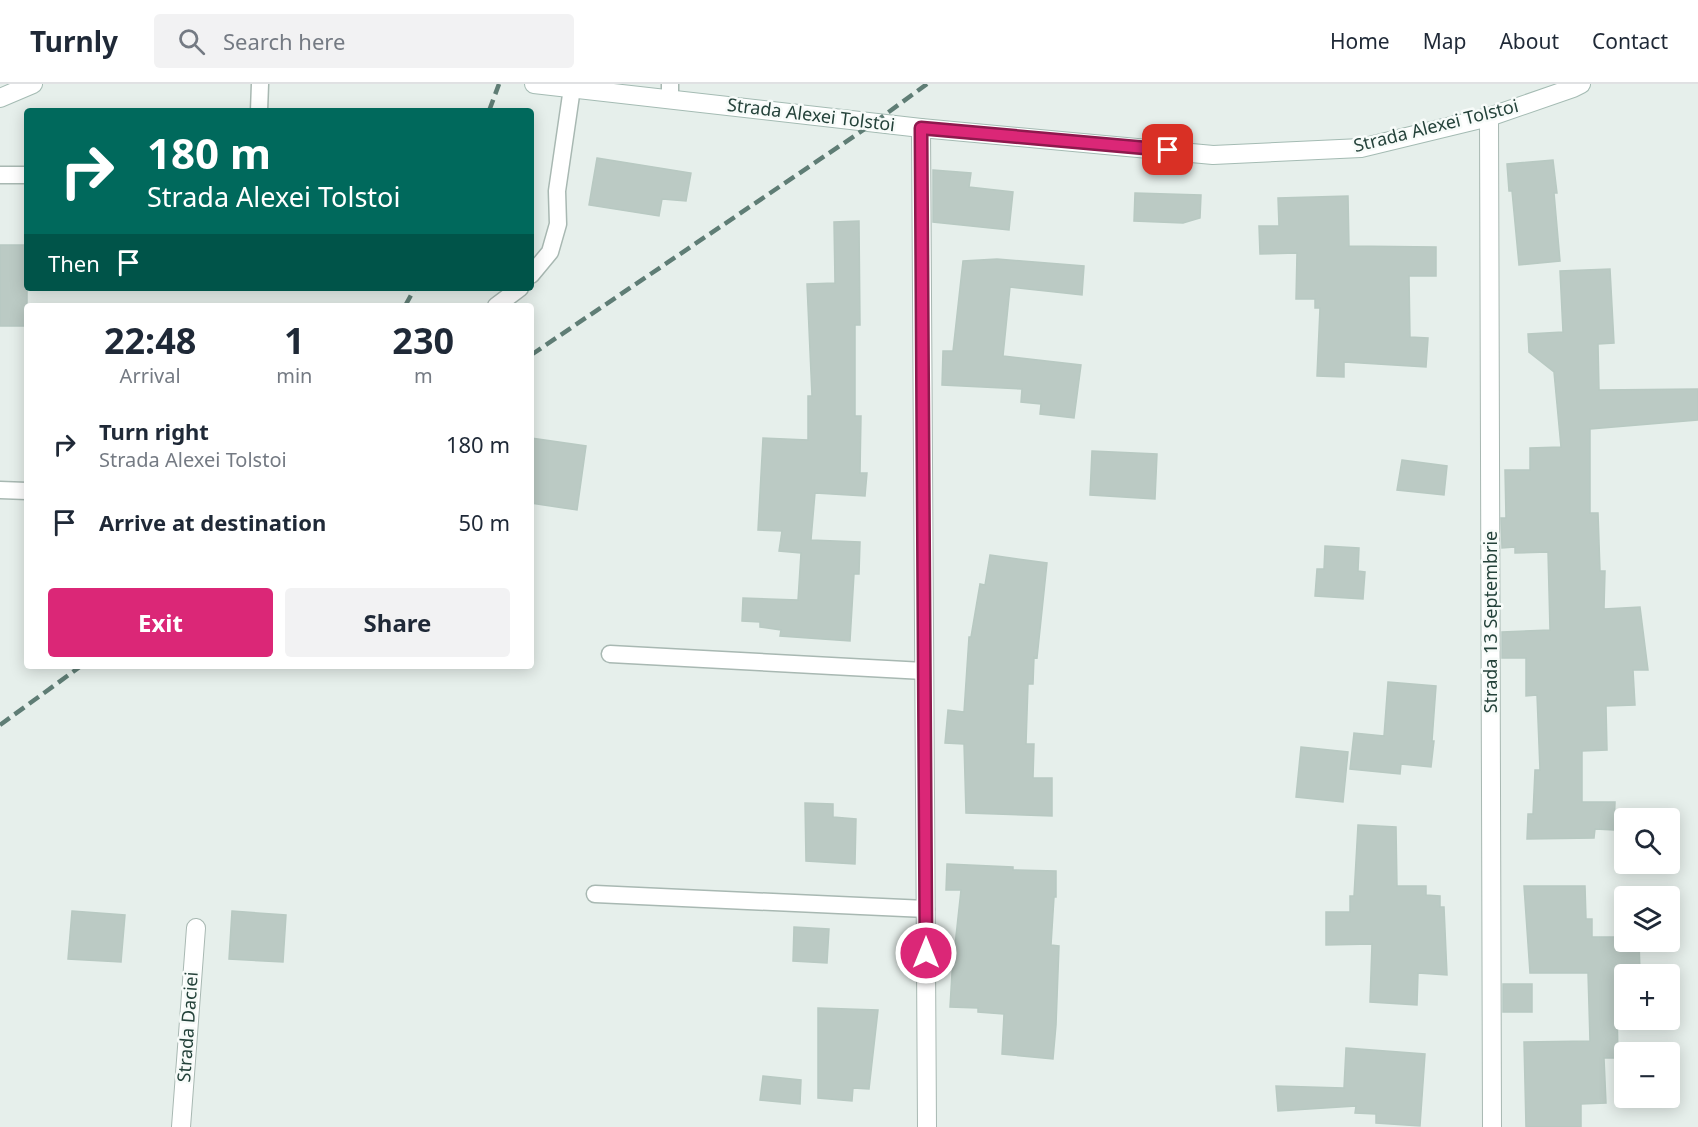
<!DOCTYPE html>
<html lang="en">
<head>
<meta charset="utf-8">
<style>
	body { margin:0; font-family:"Noto Sans",sans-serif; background:#f2f2f3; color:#1f2937; height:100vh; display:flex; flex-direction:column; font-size:22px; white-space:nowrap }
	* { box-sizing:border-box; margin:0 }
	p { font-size:20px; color:#747a83 }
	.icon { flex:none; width:33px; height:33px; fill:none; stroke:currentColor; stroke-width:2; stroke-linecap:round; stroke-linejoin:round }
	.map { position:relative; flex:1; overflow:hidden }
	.sheet { position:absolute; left:24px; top:219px; width:510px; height:366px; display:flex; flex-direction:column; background:#fff; border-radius:6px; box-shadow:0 3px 15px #0003 }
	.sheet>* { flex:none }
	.banner { position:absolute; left:24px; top:24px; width:510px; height:183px; border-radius:6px; box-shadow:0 3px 15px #0003; background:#00695c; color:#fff; overflow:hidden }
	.fabs { position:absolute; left:1614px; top:724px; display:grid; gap:12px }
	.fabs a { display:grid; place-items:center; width:66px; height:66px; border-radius:6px; background:#fff; box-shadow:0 3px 15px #0003; font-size:30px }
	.pin { position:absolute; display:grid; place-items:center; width:51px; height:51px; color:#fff; margin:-26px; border-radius:12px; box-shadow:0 3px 9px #0006 }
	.me { position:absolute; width:66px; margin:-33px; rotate:0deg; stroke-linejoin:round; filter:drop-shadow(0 0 4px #0008) }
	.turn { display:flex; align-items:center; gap:21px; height:126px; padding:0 24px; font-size:27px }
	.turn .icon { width:78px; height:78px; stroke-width:2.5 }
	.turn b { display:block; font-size:42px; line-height:51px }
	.then { display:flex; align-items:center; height:57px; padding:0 24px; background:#0003; gap:12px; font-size:22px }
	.eta { display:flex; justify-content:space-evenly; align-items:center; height:102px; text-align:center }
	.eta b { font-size:36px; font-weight:700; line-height:42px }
	.primary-button { display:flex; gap:12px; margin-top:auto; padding:12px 24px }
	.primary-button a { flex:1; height:69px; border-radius:6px; background:#db2777; color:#fff; font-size:24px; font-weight:700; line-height:69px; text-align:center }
	.primary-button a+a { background:#f2f2f3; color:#1f2937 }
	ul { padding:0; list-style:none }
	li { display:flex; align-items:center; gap:18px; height:78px; padding:0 24px }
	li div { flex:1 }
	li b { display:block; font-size:22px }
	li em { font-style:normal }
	header { display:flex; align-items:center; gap:36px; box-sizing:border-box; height:84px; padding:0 30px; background:#fff; border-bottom:2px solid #e0e1e3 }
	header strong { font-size:28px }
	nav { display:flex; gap:33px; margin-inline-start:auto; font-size:21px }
	.search { width:420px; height:54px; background:#f2f2f3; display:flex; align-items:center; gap:15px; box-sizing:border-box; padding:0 21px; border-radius:6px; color:#747a83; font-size:22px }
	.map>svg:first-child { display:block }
	.building { fill:#bbcac4; stroke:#b8c9c2; stroke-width:1.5 }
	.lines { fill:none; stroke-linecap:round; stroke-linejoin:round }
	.service-casing { stroke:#a8b8b2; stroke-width:19 }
	.minor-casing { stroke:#a8b8b2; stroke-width:20 }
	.secondary-casing { stroke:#a4bbb3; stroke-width:20 }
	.service { stroke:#fff; stroke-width:16 }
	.minor { stroke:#fff; stroke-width:18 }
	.secondary { stroke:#fff; stroke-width:18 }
	.rail { stroke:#5f7d75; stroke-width:4.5; stroke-dasharray:12 6; stroke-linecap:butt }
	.route-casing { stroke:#8e194d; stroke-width:15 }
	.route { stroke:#db2777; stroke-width:10 }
	.labels { text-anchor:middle; stroke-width:5; stroke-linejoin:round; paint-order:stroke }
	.street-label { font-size:18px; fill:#24423a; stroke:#f7fbf9 }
</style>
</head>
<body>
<header>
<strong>Turnly</strong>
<div class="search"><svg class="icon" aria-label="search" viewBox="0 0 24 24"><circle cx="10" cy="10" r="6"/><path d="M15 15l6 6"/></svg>Search here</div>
<nav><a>Home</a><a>Map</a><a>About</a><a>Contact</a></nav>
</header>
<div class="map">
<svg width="1698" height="1043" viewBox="0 0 1698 1043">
	<rect width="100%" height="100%" fill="#e6efeb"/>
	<path class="building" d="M597 74 691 89 686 117 662 115 659 132 589 121Z
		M1553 76 1557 109H1554L1560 177 1519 181 1512 107H1509L1507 80Z
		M933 86 971 89 969 103 1013 108 1009 146 933 138Z
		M1135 109 1201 111 1200 134 1183 139 1134 137Z
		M1348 112 1349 162 1436 163V192H1409L1410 253 1428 254 1426 283 1344 278V293L1317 292 1320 224H1315V215H1296L1297 169 1260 170 1259 142H1279L1278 114Z
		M859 137 860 241H855V332H861L860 389H867L865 412 815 409 811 456 860 458 859 490H854L850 557 780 552 781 546 760 543V538L742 537 743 514 798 516 801 469 779 467 782 447 758 446 763 354 808 356V312H812L807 200 835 199 834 138Z
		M0 161H27V242H0Z
		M997 175 1084 182 1082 211 1010 203 1003 272 1081 281 1074 334 1040 330 1041 320 1021 318 1022 305 942 301 943 267H953L963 177Z
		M1610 185 1614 259 1598 260 1599 306 1698 305V336L1590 345V429H1598L1600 487H1605L1604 525 1640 523 1648 586H1633L1635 621 1606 622 1607 666 1582 667V718H1615L1614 746 1595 745 1594 754 1527 755 1528 730H1533L1535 686H1540L1537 611 1526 612V574H1502V548L1550 546 1548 468 1515 469V463L1502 464 1501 434H1506L1505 386H1530V364L1561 363 1554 288 1529 268 1528 250 1563 248 1560 187Z
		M531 354 586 362 577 426 531 419Z
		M1092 367 1157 370 1155 415 1090 411Z
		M1402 376 1447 382 1444 411 1397 406Z
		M1325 462 1359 464 1358 487 1365 488 1363 515 1315 512 1317 485H1324Z
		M990 471 1047 479 1037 574 1034 573 1033 600H1028L1026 660H1034L1033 694H1052V732L966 729 964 660 945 659 948 626 964 628 969 553H971L980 500 985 501Z
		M1388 598 1436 602 1432 657H1434L1431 683 1401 680 1400 690 1350 685 1354 649 1384 652Z
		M1301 663 1348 668 1343 718 1296 713Z
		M805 719 833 720V733L856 735 855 780 806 777Z
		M1358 741 1396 743 1397 802H1426V811L1440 812V823H1444L1447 891 1418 889 1417 921 1370 918 1372 860 1326 861V828H1350V812H1354Z
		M947 780 1013 783V786L1056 787V813H1054L1051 861 1059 862 1056 941 1053 975 1002 970 1004 930 978 928V924L950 923 952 889 961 806H946Z
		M1524 802H1585L1586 835H1592V853H1624V858H1639L1640 888 1624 889V921H1617L1618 974H1604L1606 1019 1581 1020V1043H1526L1524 958 1590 957 1588 889H1530Z
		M72 827 125 831 121 878 68 875Z
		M232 827 286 831 283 878 229 875Z
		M794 843 829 845 827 879 793 877Z
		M1503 900H1532V928H1503Z
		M818 924 878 926 869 1005 853 1004 852 1017 818 1014Z
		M1346 964 1425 970 1420 1042 1376 1039V1030L1355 1029 1356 1022 1278 1027 1276 1002 1344 1004Z
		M763 992 801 996 800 1020 760 1016Z"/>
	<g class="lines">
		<defs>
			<path id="service" d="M670 0V15
				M259 27 260 0
				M0 91H27
				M531 191 550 168 558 140 557 107 572 4
				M496 222 520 204
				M0 406 27 407
				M610 570 924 587
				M595 810 926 825"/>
			<path id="minor" d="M1489 33 1492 1043
				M921 44 927 1043
				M181 1043 196 844"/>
			<path id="secondary" d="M534 0 921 44 1213 71 1361 64 1489 33 1573 4 1581 0
				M0 14 33 0"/>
		</defs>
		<use href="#service" class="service-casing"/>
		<use href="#minor" class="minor-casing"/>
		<use href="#secondary" class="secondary-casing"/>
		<use href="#service" class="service"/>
		<use href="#minor" class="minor"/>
		<use href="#secondary" class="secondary"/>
		<path class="rail" d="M489 27 499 0
			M405 222 415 204
			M531 271 875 38 927 0
			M0 641 81 582"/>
	</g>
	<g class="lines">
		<defs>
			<path id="route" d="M926 869 921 44 1168 66"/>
		</defs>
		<use href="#route" class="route-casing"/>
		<use href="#route" class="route"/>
	</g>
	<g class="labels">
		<g class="street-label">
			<text transform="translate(811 31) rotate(7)" y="6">Strada Alexei Tolstoi</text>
			<text transform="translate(1436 42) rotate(-14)" y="6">Strada Alexei Tolstoi</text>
			<text transform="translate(1491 538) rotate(-90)" y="6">Strada 13 Septembrie</text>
			<text transform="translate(188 943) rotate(-86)" y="6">Strada Daciei</text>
		</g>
	</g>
</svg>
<div class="fabs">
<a><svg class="icon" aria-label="search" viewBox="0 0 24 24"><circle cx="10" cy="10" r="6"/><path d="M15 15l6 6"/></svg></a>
<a><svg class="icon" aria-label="layers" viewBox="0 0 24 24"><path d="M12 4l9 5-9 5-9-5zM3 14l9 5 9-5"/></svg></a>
<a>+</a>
<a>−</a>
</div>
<div class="pin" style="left:1168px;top:66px;background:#d93025"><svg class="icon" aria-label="arrive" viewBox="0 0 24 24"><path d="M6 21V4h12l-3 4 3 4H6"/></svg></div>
<svg class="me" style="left:926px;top:869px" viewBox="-20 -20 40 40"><circle r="17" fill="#db2777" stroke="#fff" stroke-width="3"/><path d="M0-11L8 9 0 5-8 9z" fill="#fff"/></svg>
<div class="banner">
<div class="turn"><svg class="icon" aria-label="right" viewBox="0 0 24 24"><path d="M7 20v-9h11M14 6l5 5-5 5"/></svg><div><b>180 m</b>Strada Alexei Tolstoi</div></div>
<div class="then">Then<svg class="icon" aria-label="arrive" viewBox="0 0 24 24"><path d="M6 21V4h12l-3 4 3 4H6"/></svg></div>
</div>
<section class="sheet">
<div class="eta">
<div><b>22:48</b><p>Arrival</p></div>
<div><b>1</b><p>min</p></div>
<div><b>230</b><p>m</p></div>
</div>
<ul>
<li><svg class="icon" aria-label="right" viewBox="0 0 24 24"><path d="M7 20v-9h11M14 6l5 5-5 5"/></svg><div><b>Turn right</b><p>Strada Alexei Tolstoi</p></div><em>180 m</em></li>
<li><svg class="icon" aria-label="arrive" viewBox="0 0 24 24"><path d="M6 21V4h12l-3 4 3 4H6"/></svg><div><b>Arrive at destination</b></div><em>50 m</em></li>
</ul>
<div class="primary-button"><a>Exit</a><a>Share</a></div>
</section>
</div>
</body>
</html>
